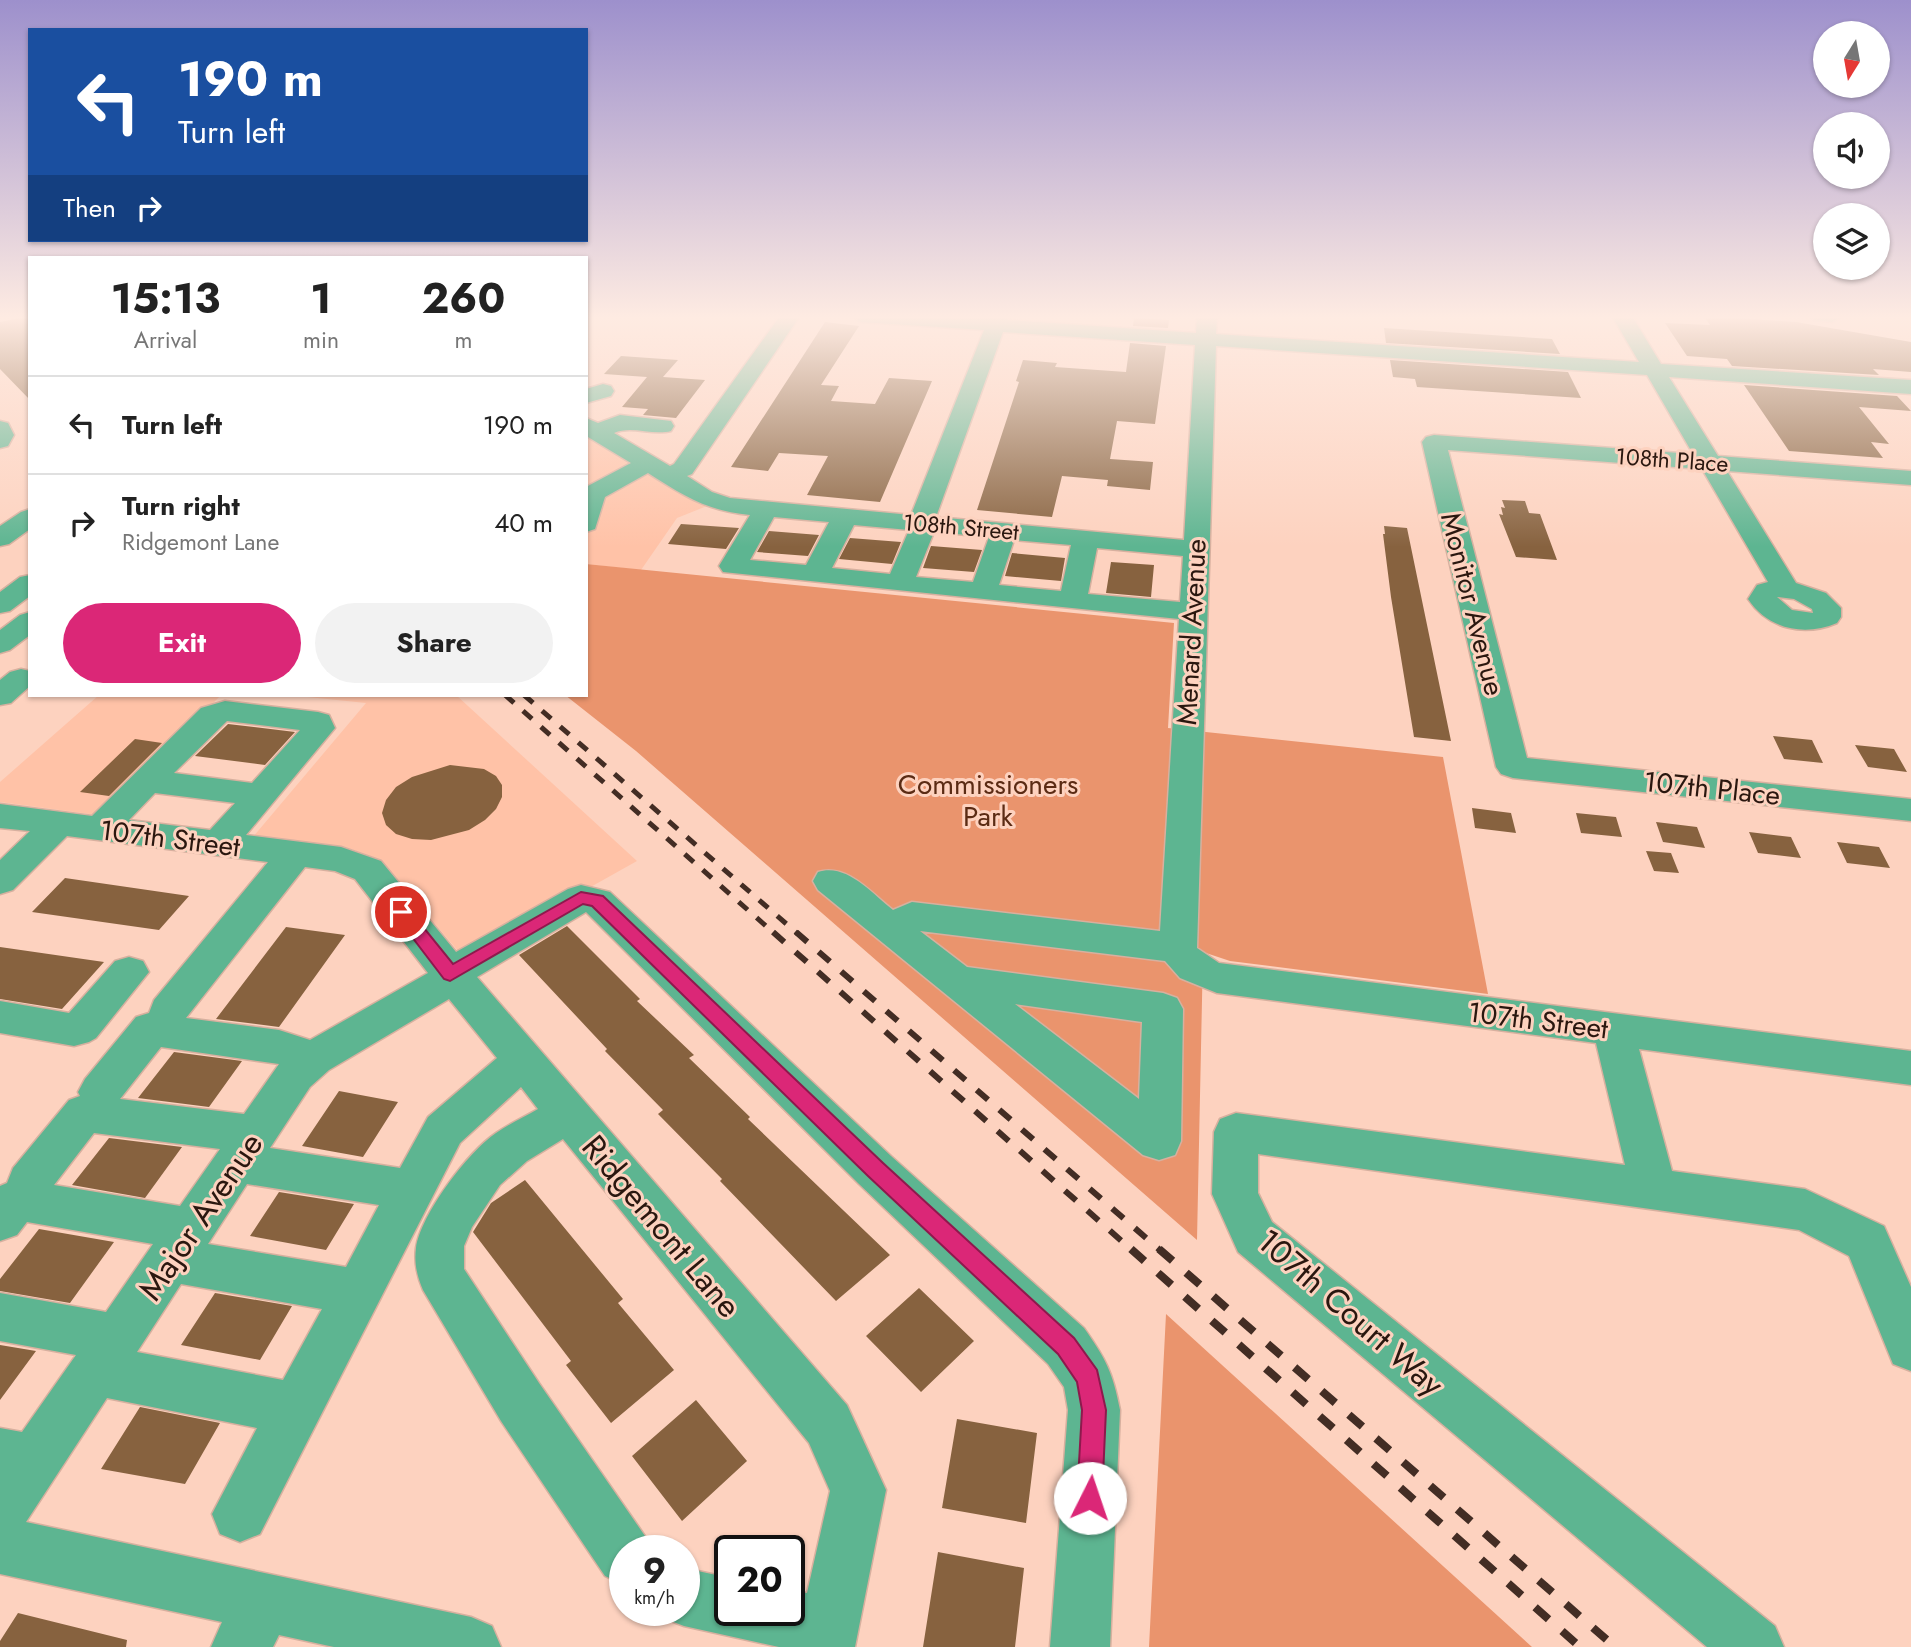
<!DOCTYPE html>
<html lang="en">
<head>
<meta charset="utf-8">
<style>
	body { margin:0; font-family:Jost,sans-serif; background:#f2f2f2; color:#222; height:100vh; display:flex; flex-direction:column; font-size:26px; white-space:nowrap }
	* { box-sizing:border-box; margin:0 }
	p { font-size:23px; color:#767676 }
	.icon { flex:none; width:38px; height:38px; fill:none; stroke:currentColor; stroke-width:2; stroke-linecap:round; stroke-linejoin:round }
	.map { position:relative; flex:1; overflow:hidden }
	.sheet { position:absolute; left:28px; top:256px; width:560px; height:441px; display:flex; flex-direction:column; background:#fff; border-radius:0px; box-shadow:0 2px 5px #0004 }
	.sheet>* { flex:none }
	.hud { position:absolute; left:28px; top:28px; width:560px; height:214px; border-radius:0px; box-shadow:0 2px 5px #0004; background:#1a4fa0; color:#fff; overflow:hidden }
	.needle { width:46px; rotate:191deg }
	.tools { position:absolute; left:1813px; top:21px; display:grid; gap:14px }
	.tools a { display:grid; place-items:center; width:77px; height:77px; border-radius:50%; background:#fff; box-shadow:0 2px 5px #0004; font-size:35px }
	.speed { position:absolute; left:609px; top:1535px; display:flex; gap:14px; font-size:35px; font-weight:700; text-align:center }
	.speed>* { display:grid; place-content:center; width:91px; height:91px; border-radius:50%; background:#fff; box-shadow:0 2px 5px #0004; line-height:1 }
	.speed small { font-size:18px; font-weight:400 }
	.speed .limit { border:4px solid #111; border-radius:10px; background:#fff; color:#111 }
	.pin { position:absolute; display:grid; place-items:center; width:60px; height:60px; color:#fff; margin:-30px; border:4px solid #fff; border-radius:50%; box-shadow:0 2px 7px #0007 }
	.me { position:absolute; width:77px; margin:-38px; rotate:4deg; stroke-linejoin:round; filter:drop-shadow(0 0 5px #0008) }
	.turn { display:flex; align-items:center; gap:24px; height:147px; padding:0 35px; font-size:32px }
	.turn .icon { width:91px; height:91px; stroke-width:2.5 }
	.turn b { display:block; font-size:49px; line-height:60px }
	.then { display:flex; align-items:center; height:66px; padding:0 35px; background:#0003; gap:14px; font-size:26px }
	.eta { display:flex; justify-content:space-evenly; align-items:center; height:119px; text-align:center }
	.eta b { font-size:42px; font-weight:700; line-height:49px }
	.primary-button { display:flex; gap:14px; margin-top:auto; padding:14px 35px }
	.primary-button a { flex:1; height:80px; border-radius:42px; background:#db2777; color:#fff; font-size:28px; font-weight:700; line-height:80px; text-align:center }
	.primary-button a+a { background:#f2f2f2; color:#222 }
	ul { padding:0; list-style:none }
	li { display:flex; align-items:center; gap:21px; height:98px; padding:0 35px; border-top:2px solid #e0e0e0 }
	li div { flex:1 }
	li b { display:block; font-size:26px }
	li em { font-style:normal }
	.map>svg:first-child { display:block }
	.built { fill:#ffc2a7 }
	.green { fill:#ea946d }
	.building { fill:#87623f }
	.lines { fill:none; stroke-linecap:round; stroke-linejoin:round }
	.minor-casing { stroke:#d7b09f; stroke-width:3 }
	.minor { fill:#5db591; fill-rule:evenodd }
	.rail-far2 { stroke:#432d24; stroke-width:5; stroke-dasharray:12 12; stroke-linecap:butt }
	.rail-far1 { stroke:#432d24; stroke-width:6; stroke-dasharray:15 15; stroke-linecap:butt }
	.rail { stroke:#432d24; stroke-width:8; stroke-dasharray:18 18; stroke-linecap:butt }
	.route { fill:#db2777; stroke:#8e194d; stroke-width:2 }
	.labels { text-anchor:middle; stroke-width:6; stroke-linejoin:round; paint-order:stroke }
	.far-street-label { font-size:23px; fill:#2a170f; stroke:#fdd2bf }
	.street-label { font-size:28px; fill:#2a170f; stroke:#fdd2bf }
	.park-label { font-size:28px; fill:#5b2b14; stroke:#fdd2bf }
	.near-street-label { font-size:33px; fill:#2a170f; stroke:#fdd2bf }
</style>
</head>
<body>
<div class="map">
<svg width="1911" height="1647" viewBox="0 0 1911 1647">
	<rect width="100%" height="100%" fill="#fdd2bf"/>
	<path class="built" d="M586 434 707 506 677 518 641 570 586 564Z
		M99 695H221L104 816 0 802V782Z
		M288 695H456L637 861 464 958 388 869 373 857 351 849 253 837 366 703Z"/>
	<path class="green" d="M586 564 1174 623 1168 728 1443 757 1488 994 1230 961 1203 952 1197 1240 636 751 565 695H586Z
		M1166 1314 1532 1647H1149Z"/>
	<path class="building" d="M30 316V400L0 369V322Z
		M1704 316 1796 322 1911 342V372L1873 369 1879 375 1732 366 1727 359 1687 356 1665 323 1710 325Z
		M1134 318 1169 320 1168 328 1133 326Z
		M825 322 859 326 821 385 839 386 831 401 875 404 889 378 932 381 880 502 807 495 828 456 779 453 768 471 731 467Z
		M1384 328 1552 339 1560 354 1386 343Z
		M1130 343 1166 346 1155 424 1117 421 1110 459 1153 462 1150 490 1107 486 1108 480 1062 476 1052 517 977 510 1019 382 1016 381 1023 360 1057 363 1055 367 1126 372Z
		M621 356 678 360 663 377 705 380 676 418 643 415 648 409 622 407 647 377 604 374Z
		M1390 360 1568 372 1581 398 1417 387 1415 379 1393 377Z
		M1744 385 1897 396 1911 411 1859 407 1889 444 1871 442 1883 458 1789 451Z
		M1502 500 1525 501 1529 513 1540 514 1557 560 1516 557 1499 514 1503 515 1501 507 1505 508Z
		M681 524 739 528 726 549 668 544Z
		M1384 526 1407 528 1451 741 1414 737 1391 597 1383 534H1385Z
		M769 531 819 535 808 556 757 552Z
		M850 538 901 542 892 564 839 559Z
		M931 546 982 550 974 572 923 568Z
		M1012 553 1065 558 1061 581 1005 576Z
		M1111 562 1154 565 1151 597 1106 593Z
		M228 724 295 732 265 765 195 756Z
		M1773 736 1812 740 1823 763 1784 759Z
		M135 739 162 743 109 796 80 792Z
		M1855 745 1894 749 1907 772 1868 767Z
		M450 765 484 769 496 776 502 785V797L496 809 485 820 469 830 431 840 412 839 396 834 386 825 382 813 386 800 396 787 412 777Z
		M1472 808 1511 813 1516 833 1475 828Z
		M1576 813 1616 817 1622 837 1581 833Z
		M1656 822 1697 827 1705 848 1663 842Z
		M1749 832 1791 837 1801 858 1758 853Z
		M1837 842 1879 847 1890 868 1847 863Z
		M1646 851 1671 853 1679 873 1654 871Z
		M65 878 189 896 159 930 32 912Z
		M567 926 640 999 637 1001 694 1055 689 1058 750 1117 748 1119 890 1255 836 1301 720 1181 722 1179 658 1114 663 1110 605 1051 607 1049 519 955Z
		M286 927 345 935 279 1027 216 1019Z
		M0 947 104 962 62 1009 0 999Z
		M174 1052 242 1061 209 1107 138 1098Z
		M339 1091 398 1102 363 1157 302 1146Z
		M109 1138 182 1147 145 1198 72 1185Z
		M525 1180 623 1299 618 1303 674 1370 611 1423 566 1365 571 1361 473 1232 491 1203Z
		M279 1192 354 1204 326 1250 250 1236Z
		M39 1229 114 1242 70 1303 0 1291V1279Z
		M919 1288 974 1341 921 1392 866 1336Z
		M215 1293 292 1306 260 1360 181 1345Z
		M0 1345 36 1351 0 1400Z
		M696 1400 747 1461 682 1521 632 1456Z
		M140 1407 220 1423 185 1484 101 1469Z
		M957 1419 1037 1433 1026 1523 942 1508Z
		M938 1552 1024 1568 1015 1647H923Z
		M18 1613 127 1640 126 1647H0V1641Z"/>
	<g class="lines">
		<defs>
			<path id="minor" d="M780 316H800L692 474 687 476 712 492 730 498 911 515 984 330 861 322 851 316 988 319 989 316H1009L1007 320 1196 333 1197 316H1217L1216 334 1639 362 1612 316H1632L1661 364 1911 380V394L1669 377 1718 456 1911 471V485L1727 471 1796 583 1826 593 1841 608V617L1837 623C1804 637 1768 629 1748 599L1757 585 1768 582 1702 469 1448 450 1527 758 1911 799V821L1513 778 1501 774 1496 767 1422 442 1426 437 1434 435 1693 454 1647 375 1216 346 1197 948 1219 963 1911 1051V1085L1639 1049 1672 1171 1805 1189 1884 1226 1911 1287V1371L1893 1364 1849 1256 1799 1230 1258 1154V1193L1272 1222 1775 1626 1784 1647H1707L1238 1252 1212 1194 1214 1132 1220 1119 1236 1113 1625 1165 1596 1043 1217 993 1180 978 1165 961 920 931 967 967 1163 993 1177 998 1183 1009 1181 1141 1175 1155 1159 1160 1143 1155 818 890 813 881 818 872C847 863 871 893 893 910L912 902 1160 931 1179 619 723 572 719 566 750 515C707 511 684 496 648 473L605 497 595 529 586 532V487L631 463 588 437 586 418 598 423 620 415 671 421 674 426 671 431C652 436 632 425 614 433L670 466 674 464ZM1003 332 1195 345 1184 540 936 517ZM774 517 829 522 806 565 750 560ZM854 525 909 530 890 574 832 568ZM934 532 989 537 973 582 916 577ZM1014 540 1071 545 1061 591 999 585ZM1097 548 1183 556 1180 602 1088 594ZM1777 597 1794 599 1812 609 1813 613 1792 610ZM1015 1004 1142 1022 1139 1099Z
				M1811 316H1842L1832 322 1814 320Z
				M603 384 611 386 614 391 611 396 586 403V389Z
				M0 421 8 423 14 435 8 446 0 448Z
				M30 509V529L9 544 0 546V526L21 512Z
				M30 575V596L10 611 0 613V592L20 577Z
				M30 612V635L10 650 0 653V630L20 615Z
				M21 669 30 671V686L11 703 0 705V680L10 672Z
				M225 701 318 712 329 715 335 728 246 835 341 847 381 861 456 952 568 889 581 885 610 892 891 1156 1084 1328C1106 1359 1113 1373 1120 1410L1110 1647H1050L1068 1410 1064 1387 1048 1364 859 1184 586 912 477 977 847 1405 886 1490 855 1647H779L684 1626 663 1618 660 1610H684V1568L730 1578V1610H789V1590L807 1593 830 1491 809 1443 563 1139 527 1161 500 1185 472 1227 464 1246V1269L539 1383 645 1536 651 1550H625V1585L605 1576 501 1421 423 1290C417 1276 414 1263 416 1248 421 1214 468 1152 496 1133 509 1124 524 1117 538 1109L521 1087 460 1143 260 1534 240 1542 220 1534 212 1514 257 1428 107 1398 26 1522 471 1617 492 1626 501 1647H334L279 1635 273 1647H211L222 1622 0 1574V1428L22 1432 76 1355 0 1341V1293L106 1312 153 1244 27 1222 17 1235 0 1241V1186L7 1183 13 1168 69 1100 80 1096 78 1092 85 1079 136 1017 149 1013 154 1000 268 862 67 836 13 890 0 894V860L30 831 0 828V804L92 816 201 708ZM227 721 300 730 252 783 174 773ZM155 793 235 803 210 830 129 820ZM305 867 335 871 355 879 428 973 310 1040 279 1030 186 1018ZM449 999 497 1058 428 1117 400 1168 270 1148 310 1087 329 1070ZM161 1047 279 1064 244 1114 120 1099ZM94 1133 220 1149 180 1206 54 1185ZM247 1184 379 1205 346 1267 208 1244ZM181 1284 322 1309 283 1380 137 1352Z
				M129 957 143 961 149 972 96 1038 89 1042 74 1046 0 1033V1001L69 1013 115 961Z"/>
		</defs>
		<use href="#minor" class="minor-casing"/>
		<use href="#minor" class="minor"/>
		<path class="rail-far2" d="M505 695 775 934
			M524 695 798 934"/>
		<path class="rail-far1" d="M773 932 1133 1251
			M796 932 1161 1251"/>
		<path class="rail" d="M1131 1249 1580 1647
			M1159 1249 1615 1647"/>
	</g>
	<linearGradient id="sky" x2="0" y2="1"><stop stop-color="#9d90cc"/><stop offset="0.58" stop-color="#feebe2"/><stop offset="1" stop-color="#feebe2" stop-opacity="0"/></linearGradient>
	<rect width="1911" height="547" fill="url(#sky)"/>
	<path class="route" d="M581 892 603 896 883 1163 1074 1338 1097 1370 1106 1410 1102 1498 1099 1507 1090 1511 1081 1507 1077 1498 1082 1410 1077 1382 1058 1354 868 1176 592 906 583 904 450 981 444 979 393 912 395 907H407L453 964Z"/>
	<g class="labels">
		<g class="far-street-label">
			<text transform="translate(1672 460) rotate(4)" y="8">108th Place</text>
			<text transform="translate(961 527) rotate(5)" y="8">108th Street</text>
		</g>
		<g class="street-label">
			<text transform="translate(1473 604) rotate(76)" y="10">Monitor Avenue</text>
			<text transform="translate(1191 632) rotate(-87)" y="10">Menard Avenue</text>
			<text transform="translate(1712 788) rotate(6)" y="10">107th Place</text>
			<text transform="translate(170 838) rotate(7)" y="10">107th Street</text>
			<text transform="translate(1538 1020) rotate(7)" y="10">107th Street</text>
		</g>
		<g class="park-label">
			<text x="988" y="794">Commissioners<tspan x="988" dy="32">Park</tspan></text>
		</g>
		<g class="near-street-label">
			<text transform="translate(200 1216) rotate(-56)" y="12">Major Avenue</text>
			<text transform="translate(662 1226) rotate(50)" y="12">Ridgemont Lane</text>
			<text transform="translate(1351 1312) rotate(41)" y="12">107th Court Way</text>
		</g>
	</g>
</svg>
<div class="tools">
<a><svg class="needle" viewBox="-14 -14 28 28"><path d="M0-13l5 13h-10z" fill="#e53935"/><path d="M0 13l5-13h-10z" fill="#767676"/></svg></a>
<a><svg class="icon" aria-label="sound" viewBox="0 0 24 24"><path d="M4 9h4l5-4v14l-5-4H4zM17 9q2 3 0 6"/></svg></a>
<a><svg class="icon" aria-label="layers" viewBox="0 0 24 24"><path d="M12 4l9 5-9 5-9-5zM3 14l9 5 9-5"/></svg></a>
</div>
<div class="speed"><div>9<small>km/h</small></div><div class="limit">20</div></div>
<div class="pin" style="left:401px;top:912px;background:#d93025"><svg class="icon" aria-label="arrive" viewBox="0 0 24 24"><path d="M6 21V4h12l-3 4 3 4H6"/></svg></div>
<svg class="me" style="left:1090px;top:1498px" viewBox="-20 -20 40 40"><circle r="19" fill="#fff"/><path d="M0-13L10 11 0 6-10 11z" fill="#db2777"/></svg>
<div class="hud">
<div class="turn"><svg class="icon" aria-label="left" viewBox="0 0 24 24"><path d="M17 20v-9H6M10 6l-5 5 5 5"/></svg><div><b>190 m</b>Turn left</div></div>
<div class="then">Then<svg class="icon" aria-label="right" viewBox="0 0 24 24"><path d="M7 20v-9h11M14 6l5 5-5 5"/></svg></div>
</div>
<section class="sheet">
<div class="eta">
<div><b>15:13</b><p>Arrival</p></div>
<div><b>1</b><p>min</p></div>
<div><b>260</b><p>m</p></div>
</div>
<ul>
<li><svg class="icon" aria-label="left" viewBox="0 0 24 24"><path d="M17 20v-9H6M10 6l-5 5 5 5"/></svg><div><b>Turn left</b></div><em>190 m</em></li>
<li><svg class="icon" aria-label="right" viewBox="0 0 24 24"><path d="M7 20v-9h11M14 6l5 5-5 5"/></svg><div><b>Turn right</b><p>Ridgemont Lane</p></div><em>40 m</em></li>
</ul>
<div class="primary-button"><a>Exit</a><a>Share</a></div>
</section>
</div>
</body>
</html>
